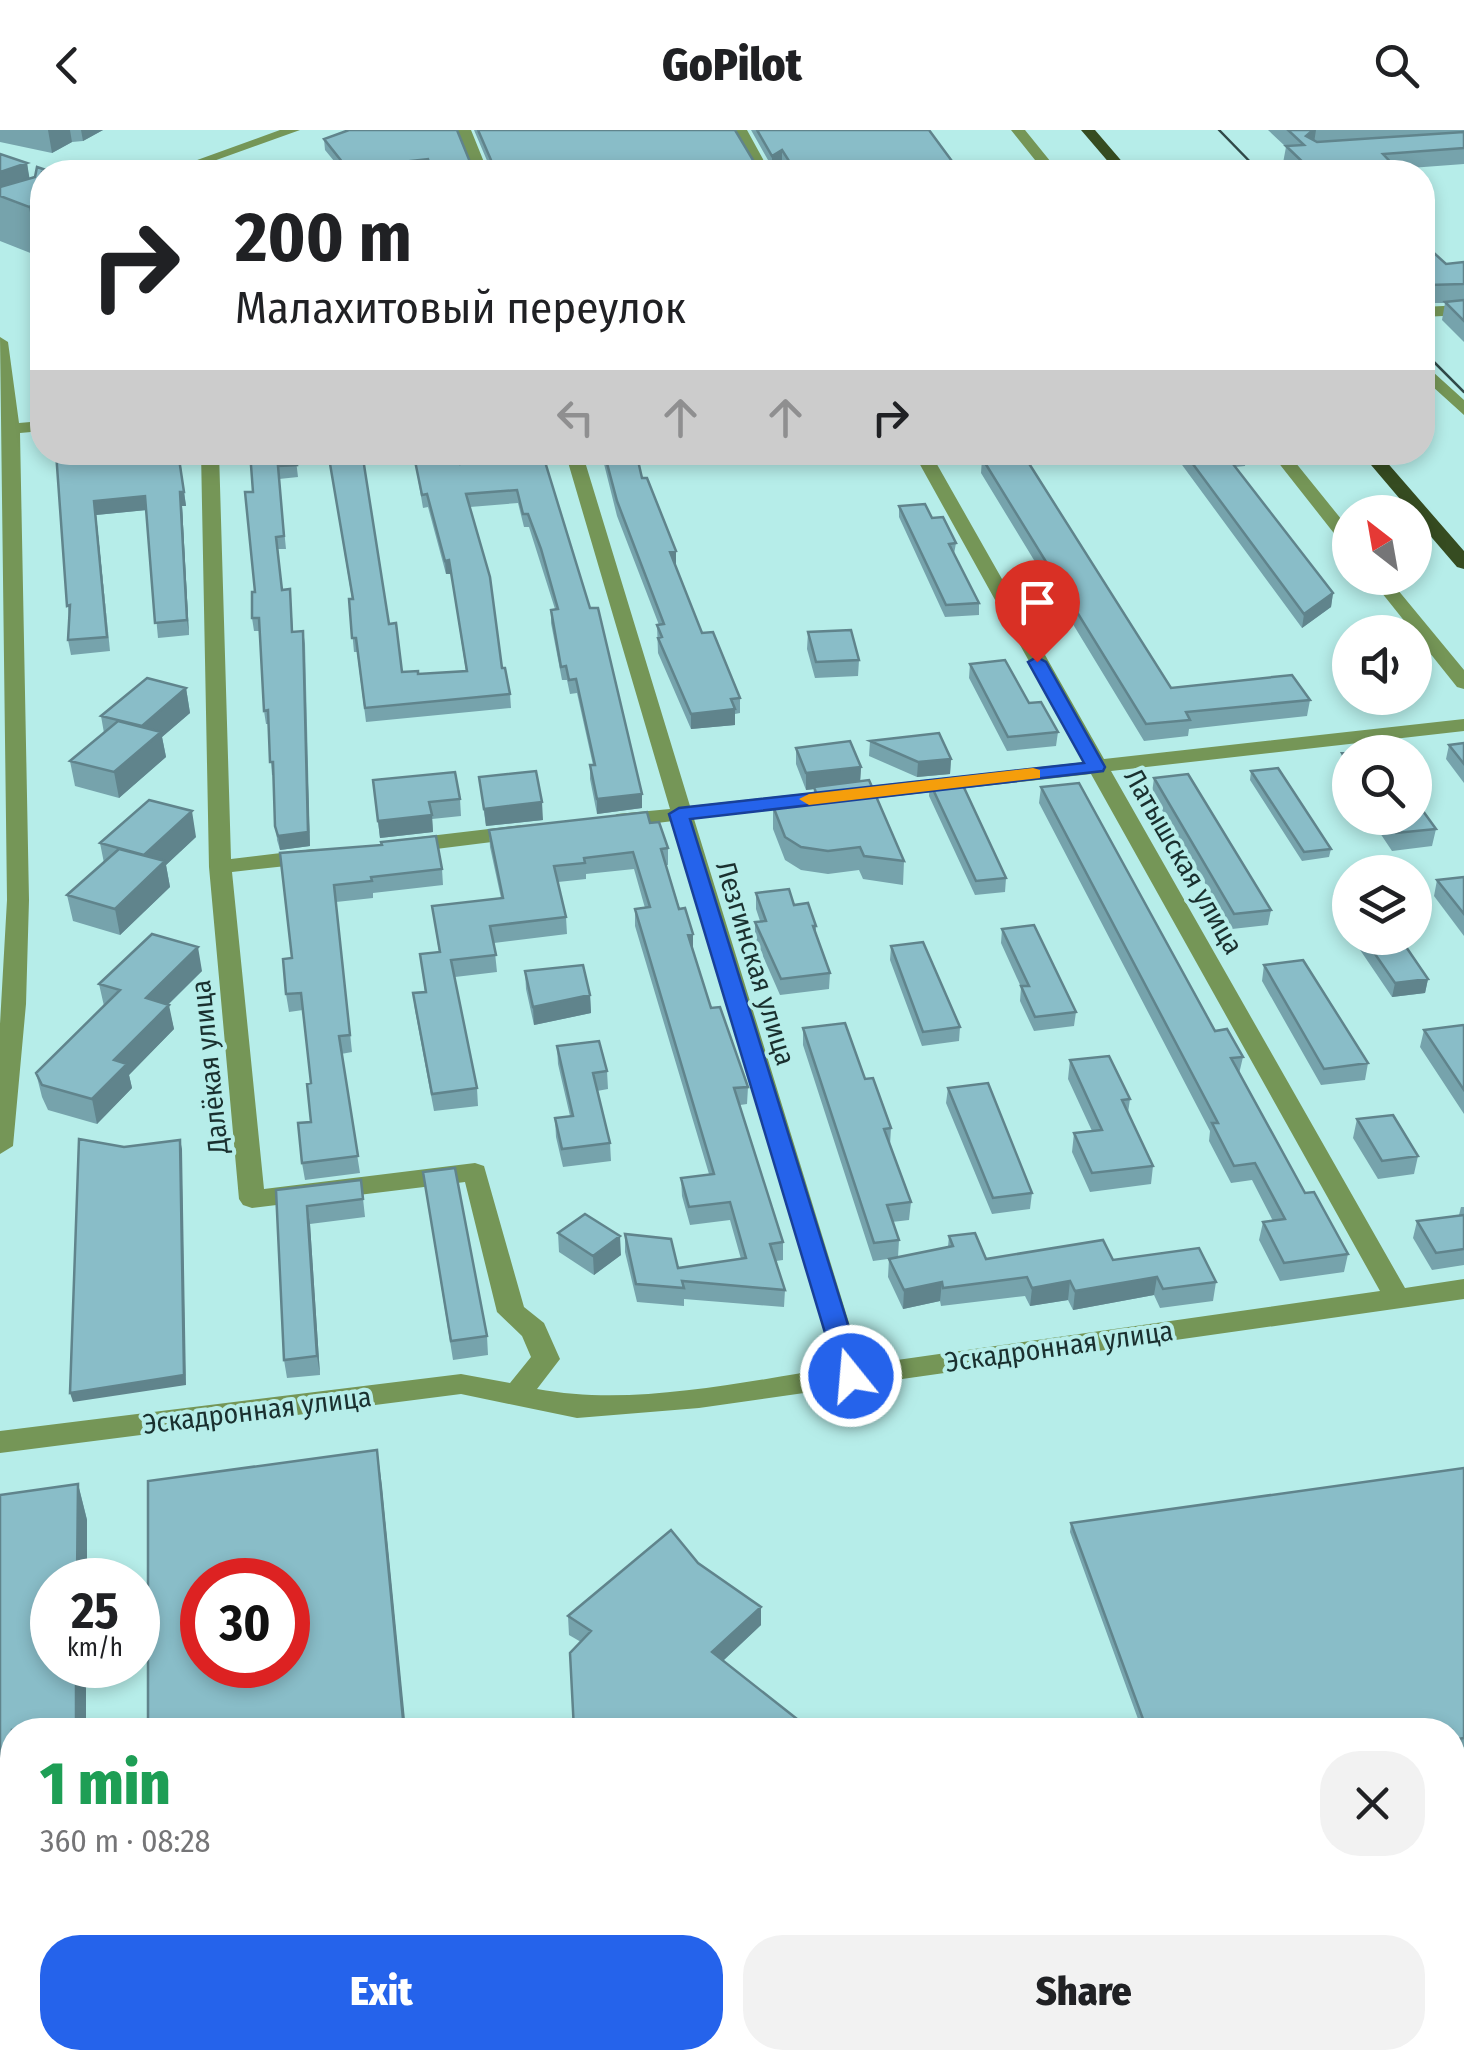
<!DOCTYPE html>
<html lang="en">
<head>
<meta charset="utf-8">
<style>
	body { margin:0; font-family:"Fira Sans Condensed",sans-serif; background:#f2f2f2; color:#202124; height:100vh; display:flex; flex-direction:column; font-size:38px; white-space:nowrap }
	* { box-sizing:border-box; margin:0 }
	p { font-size:32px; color:#757577 }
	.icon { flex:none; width:55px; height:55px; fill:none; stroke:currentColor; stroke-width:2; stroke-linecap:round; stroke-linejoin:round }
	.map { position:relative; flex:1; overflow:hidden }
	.panel { position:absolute; left:0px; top:1588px; width:1465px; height:352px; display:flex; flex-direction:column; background:#fff; border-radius:40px 40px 0 0; box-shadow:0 5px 15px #0003 }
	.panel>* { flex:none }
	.guide { position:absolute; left:30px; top:30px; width:1405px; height:305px; border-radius:40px; box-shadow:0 5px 15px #0003; background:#fff; color:#202124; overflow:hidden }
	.needle { width:65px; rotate:329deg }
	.tools { position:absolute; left:1332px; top:365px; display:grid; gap:20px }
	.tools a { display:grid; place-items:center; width:100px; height:100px; border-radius:50%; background:#fff; box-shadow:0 5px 15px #0003; font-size:50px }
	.speed { position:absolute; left:30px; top:1428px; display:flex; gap:20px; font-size:50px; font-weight:700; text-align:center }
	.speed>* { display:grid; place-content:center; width:130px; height:130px; border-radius:50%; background:#fff; box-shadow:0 5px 15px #0003; line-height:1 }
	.speed small { font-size:25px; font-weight:400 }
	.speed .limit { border:15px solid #d22; background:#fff; color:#111 }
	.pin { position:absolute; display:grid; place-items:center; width:85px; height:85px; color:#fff; margin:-102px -42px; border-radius:50% 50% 50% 0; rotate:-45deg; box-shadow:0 0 10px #0007 }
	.pin .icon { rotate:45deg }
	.me { position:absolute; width:110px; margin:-55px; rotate:343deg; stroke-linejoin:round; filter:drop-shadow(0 0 8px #0008) }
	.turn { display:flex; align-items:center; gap:35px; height:210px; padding:0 40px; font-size:45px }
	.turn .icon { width:130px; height:130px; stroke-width:2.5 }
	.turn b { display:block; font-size:70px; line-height:85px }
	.lanes { display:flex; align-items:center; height:95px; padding:0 40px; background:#0003; justify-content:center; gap:50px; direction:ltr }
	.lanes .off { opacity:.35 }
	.round { display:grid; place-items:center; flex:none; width:105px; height:105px; border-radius:40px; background:#f2f2f2 }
	.summary { display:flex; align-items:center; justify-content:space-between; height:170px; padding:0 40px }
	h1 { font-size:60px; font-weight:800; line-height:75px; color:#1e9e55 }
	.primary-button { display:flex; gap:20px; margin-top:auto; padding:20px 40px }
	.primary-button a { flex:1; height:115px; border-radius:40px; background:#2563eb; color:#fff; font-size:40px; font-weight:800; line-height:115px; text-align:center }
	.primary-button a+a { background:#f2f2f2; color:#202124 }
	header { display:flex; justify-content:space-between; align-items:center; height:130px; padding:0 40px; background:#fff; font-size:45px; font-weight:800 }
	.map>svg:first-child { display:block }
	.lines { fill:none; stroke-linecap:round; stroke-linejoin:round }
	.minor { fill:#759657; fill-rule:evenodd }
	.major { fill:#364c21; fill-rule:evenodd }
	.tram { stroke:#304a49; stroke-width:2.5 }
	.wall { fill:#76a3ac }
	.shaded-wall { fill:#60848c }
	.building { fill:#89bdc8; stroke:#60848c; stroke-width:2.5; fill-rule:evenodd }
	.route { fill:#2563eb; stroke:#184099; stroke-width:2.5 }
	.slow { fill:#f59e0b }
	.labels { text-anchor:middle; stroke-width:8; stroke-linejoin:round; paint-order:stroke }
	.street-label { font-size:28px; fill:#1a302f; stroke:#b6ede9 }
</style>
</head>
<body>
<header><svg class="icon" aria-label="back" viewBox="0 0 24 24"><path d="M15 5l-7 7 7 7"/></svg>GoPilot<svg class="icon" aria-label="search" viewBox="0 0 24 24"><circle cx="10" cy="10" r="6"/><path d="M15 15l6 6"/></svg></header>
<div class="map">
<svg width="1464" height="1939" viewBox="0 0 1464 1939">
	<rect width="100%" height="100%" fill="#b6ede9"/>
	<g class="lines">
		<path class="minor" d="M280 0H300L183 42H164Z
			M457 0H471L488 42H474Z
			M733 0H747L770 42H756Z
			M1011 0H1025L1059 42H986L993 38 1039 35Z
			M1464 175V185L1422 187V177Z
			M0 207 8 212 19 293 42 291V301L20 303 29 770 26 874 13 1016 0 1024V894L7 770Z
			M1422 232 1464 270V285L1422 247Z
			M201 322H219L231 729 314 719 325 726 314 733 232 742 264 1059 475 1033 484 1036 524 1177 544 1193 560 1229 537 1259C633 1277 739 1252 835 1238L673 691 617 698 606 691 617 684 670 679 565 322H582L690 676 1085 632 913 322H930L1104 629 1464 589V601L1111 641 1405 1158 1464 1149V1169L699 1278 577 1288 461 1264 0 1323V1301L461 1244 510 1253 531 1227 522 1206 497 1182 465 1052 252 1078 243 1075 239 1069 209 737ZM1091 644 1380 1161 862 1235 694 689Z
			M1270 322H1287L1350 400V418L1344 416Z
			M1370 448H1388L1464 540V559L1457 557Z
			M523 695 534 702 531 707 404 723 393 716 404 709Z"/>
		<path class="major" d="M1081 0H1095L1131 42H1117Z
			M1360 322H1378L1464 421V439L1457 437 1415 388V382H1411Z"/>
		<path class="tram" d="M1219 0 1260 42
			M1422 220 1464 262"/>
	</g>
	<path class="wall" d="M0 0H103L83 11 72 12 52 23 0 12Z
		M474 0H735L756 35V42H430L429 40 409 42H343L325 20 324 9 487 35 488 33Z
		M751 0H929L960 42H789L782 31 772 37Z
		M1268 0H1464V34L1397 39 1400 42H1293L1283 33 1286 17Z
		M0 24 27 33 38 126 0 111Z
		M1422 112 1446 134 1464 132V212L1442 190 1445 173H1425L1422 171Z
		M56 322H89V330L179 322 186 376H182L189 505 158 508 146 380 96 385 110 521 71 525 68 510 69 489Z
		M250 322H295L298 347 279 349 286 419H278L282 460 291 472 293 502 303 501 305 514 310 716 280 720 277 710 274 645H272L268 594H266L264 581 260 501H254L252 488 255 462 253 362Z
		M328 322 389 494 402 542 418 544 466 541 451 444H446L428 377 423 378 415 331 426 330 424 322H457L460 334 505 330 503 322H542L642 678 597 684 590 649V635H593L577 563 570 564 567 550H562L551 493V480L555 479 529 397H524L518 373 470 377 502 538 510 564 511 578 366 592 357 522H354L349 469H352Z
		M601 322H636L642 348 702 503 740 568V583L735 584V595L691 599 658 523 657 495H659L617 386Z
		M1175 322H1247L1245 336 1235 337 1333 463 1331 477 1302 498 1174 324Z
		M982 328 1171 558 1310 570 1307 586 1189 599 1188 606 1144 611 981 343Z
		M899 376 932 388 956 413 954 424 979 473V485L945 487 899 387Z
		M808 502 859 530 858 546 815 548 807 519Z
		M970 534 1029 573 1058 602 1056 616 1007 621 969 548Z
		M186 558 190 583 162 607 166 627 119 668 75 656 70 631 104 603 101 586Z
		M870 611 951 629 950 644 917 647 869 626Z
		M1464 613V653L1446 629 1449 615Z
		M796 618 861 637 860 651 904 731 903 755 863 749 859 740 828 744 801 740 785 730 773 699V676L813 672 814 659 806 660 796 634Z
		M1350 622V657L1339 640 1342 623Z
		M1251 641 1331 719 1329 727 1302 731 1250 650Z
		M479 647 543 690 486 696Z
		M1154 648 1271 780 1268 795 1232 799 1152 663Z
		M373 650 460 669 461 686 432 689 433 702 380 708Z
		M930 653 1006 748 1005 762 975 765 929 666Z
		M1041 657 1215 901 1243 927 1239 944 1305 1063 1348 1124 1344 1142 1280 1151 1259 1110 1263 1092 1273 1091 1252 1050 1231 1053 1209 1011 1210 1001 1039 673Z
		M1370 688H1415L1436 699 1432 716 1392 721Z
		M650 693 668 718V735H666L711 878 748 957 747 974 740 975 783 1112V1130L776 1131 785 1160 784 1177 684 1169V1176L637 1172 625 1122V1104L678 1138 741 1129 730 1090 690 1095 682 1066 681 1048 709 1044 635 796V779L645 778 634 739 586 744V749L558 752 566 787 567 804 494 813 497 842 455 847 477 958 478 976 434 981 415 880 413 863 425 862 420 824 439 822 432 776 501 768 490 717 489 700Z
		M196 707 166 735 170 757 120 805 73 791 67 765 104 733 100 713Z
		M280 723 442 739 443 755 373 763V768L336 772 352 922 341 924 360 1043 305 1050 302 1033 311 992V953L303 880 289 882 286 864 292 828Z
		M1464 747V806L1434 766 1437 750Z
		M756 763 794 775 816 796V805L830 843 829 859 780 865 755 808V792L760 791 756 779Z
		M1350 763V804L1333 779 1335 765Z
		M1002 799 1076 882 1074 896 1034 901 1020 871 1021 857 1001 813Z
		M1352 808H1400L1428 849 1425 863 1392 867Z
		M891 816 960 897 959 911 922 916 890 830Z
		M1264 835 1368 933 1365 950 1321 955 1262 851Z
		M202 841 168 875 174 899 129 945 132 958 97 994 48 980 42 967 36 943 104 876 99 854Z
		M525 841 590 865 591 883 534 895 526 859Z
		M1464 896V984L1420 917 1424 900Z
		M803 898 865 949 891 998 890 1015 911 1072 909 1090 892 1092 899 1110 898 1127 948 1117 949 1106 986 1129 1113 1130 1216 1152 1213 1171 1160 1178 1154 1165 1073 1180 1068 1170 1030 1176 1025 1166 941 1176 940 1171 903 1179 888 1147 889 1129 895 1128 873 1131 803 915Z
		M557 916 607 941 608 959 597 961 610 1013 611 1031 563 1037 556 1007 555 988 570 986 558 934Z
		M1070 930 1130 969 1128 983 1153 1036 1151 1054 1090 1062 1072 1022 1074 1003 1092 1001 1068 949Z
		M948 958 1032 1063 1030 1079 992 1084 946 973Z
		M1357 989 1418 1026 1414 1044 1378 1049 1353 1008Z
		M423 1042 487 1206 488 1225 453 1230Z
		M361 1050 365 1087 310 1094 320 1245 287 1248 284 1230 276 1060Z
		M1461 1077H1464V1135L1432 1140 1413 1108 1417 1091 1459 1085Z
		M558 1103 621 1125 594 1145 559 1122Z
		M1464 1338V1617L1452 1619V1600H1142L1070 1402 1071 1393Z
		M78 1354 87 1390V1450H52V1535H86V1600H12V1756L0 1758V1365Z
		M698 1433 761 1495 723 1531 581 1512 569 1505 568 1486Z
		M1452 1747 1464 1772V1926L1394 1939H1300L1295 1928H1452Z"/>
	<path class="shaded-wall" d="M48 0H70L72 12 52 23Z
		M81 0H103L83 11Z
		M1313 0H1316L1314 13 1306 6Z
		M782 20V31L772 37V26Z
		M428 29 429 40 409 42H347V38Z
		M27 33 34 75 42 72V124L38 126 29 77 0 66V42Z
		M756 35V42H747V40Z
		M178 322 186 376H182L189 505 187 490Z
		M145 366 147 380 96 385 110 521 94 371Z
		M676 421V436L670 422Z
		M449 430 451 444H446L445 431Z
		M1333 463 1331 477 1302 498 1304 484Z
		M303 501 310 716 280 720 278 706Z
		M186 558 190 583 162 607 166 627 119 668 114 642 142 596Z
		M735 579V595L691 599V584Z
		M951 629 950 644 917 647 918 632Z
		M861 637 860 654 806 660V643Z
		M642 664V678L597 684V669Z
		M542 672 543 690 486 696 484 679Z
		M192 681 196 707 166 735 170 757 120 805 115 779 144 725Z
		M432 685 433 702 380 708 378 691Z
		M693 804V821L688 805Z
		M198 817 202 841 150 892 146 868Z
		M1428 849 1425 863 1392 867 1395 853Z
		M590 865 591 883 534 895 533 877Z
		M169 875 174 899 129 945 132 958 97 994 92 969 114 930Z
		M180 1010 182 1019 186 1255 73 1272 70 1263Z
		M307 1076 310 1094 320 1245 317 1226Z
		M620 1106 621 1125 594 1145 593 1126Z
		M1157 1147 1154 1165 1073 1180 1075 1161Z
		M1070 1151 1068 1170 1030 1176 1032 1158Z
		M942 1152 940 1171 903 1179 904 1160Z
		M377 1320 382 1356 406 1600H404Z
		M78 1354 87 1390V1450H77Z
		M761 1477V1495L712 1541V1522Z
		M76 1535H86V1600H76Z"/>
	<path class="building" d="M349 0H457L470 32 487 35 491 30 478 0H735L756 35 747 40 748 42H432L428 29 347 38 324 9Z
		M757 0H929L960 42H796L782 20 772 26Z
		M1288 0H1313L1306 6 1317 12 1464 2V18L1383 24 1400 42H1313L1286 16 1304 15Z
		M0 24 27 33 0 42Z
		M249 34 274 42H225Z
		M37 37 52 42H42V72L29 77 0 66V57L35 47Z
		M1026 38 1029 42H966Z
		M1422 112 1446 134 1464 132V154L1428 155 1422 150Z
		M1464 170V191L1445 172Z
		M56 322H87L88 330 152 322H178L184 362H180L187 490 155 493 145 366 94 371 107 507 68 510 70 475 67 476Z
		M250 322H295L297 335 278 336 284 406 276 407 282 460 290 459 292 502 303 501 308 702 278 706 275 696 273 632H270L268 580 264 581 259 488H252V462H255L245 362H253Z
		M328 322H362L389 494 396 493 402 542 418 541V544L467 541 449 430 445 431 427 364 422 365 415 331 428 330 426 322H457L460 334 507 330 505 322H542L590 478H598L642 664 597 669 590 635H595L576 549 569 550 566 536 561 537 551 480 558 479 541 419 528 384H523L517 360 466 364 490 447 502 538H505L510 564 365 578 356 508H352L349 469H353Z
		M604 322H636L642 348H647L676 421 670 422 702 503 713 502 740 568 731 569 735 579 691 584 658 508 662 507 657 495 664 494 617 371Z
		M1184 322H1247L1226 325 1333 463 1304 484Z
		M1023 324 1171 558 1292 545 1310 570 1186 582 1190 590 1146 594 982 328Z
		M925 374 932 388 943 387 956 413 949 414 979 473 946 475 899 376Z
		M851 500 859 530 816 532 808 502Z
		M1005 530 1029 573 1041 572 1058 602 1008 607 970 534Z
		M147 548 186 558 142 596 101 586Z
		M118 591 161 602 114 642 70 631Z
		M939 603 951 629 918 632 870 611Z
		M850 611 861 637 806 643 796 618Z
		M1464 613V634L1449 615Z
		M1378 619 1381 622H1350V636L1342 623Z
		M1278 638 1331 719 1304 722 1251 641Z
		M536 641 542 672 484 679 479 647Z
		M455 642 460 669 429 672 432 685 378 691 373 650Z
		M1188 644 1271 780 1234 784 1154 648Z
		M960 649 1006 748 976 751 930 653Z
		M869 650 904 731 864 726 860 717 828 721 801 717 785 707 773 676 819 671 814 657Z
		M1079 653 1215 901 1227 899 1243 927 1231 928 1305 1063 1314 1062 1348 1124 1284 1133 1263 1092 1285 1089 1255 1033 1234 1036 1212 993H1218L1041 657Z
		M149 670 192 681 144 725 100 713Z
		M1415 670 1436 699 1396 703 1385 688H1415Z
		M647 682 650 693 659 692 668 718 661 719 679 779 685 778 693 804 688 805 711 878 720 877 748 957 734 958 783 1112 770 1114 785 1160 682 1151 684 1158 636 1154 625 1104 671 1109 678 1138 746 1128 730 1072 689 1077 681 1048 714 1044 635 779 650 777 633 722 584 728 585 733 554 736 566 787 490 796 496 825 451 830 477 958 432 964 413 863 426 862 420 824 440 822 432 776 503 768 489 700Z
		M436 706 442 739 371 747 372 751 334 755 350 905 339 906 358 1026 302 1033 298 993 311 992 307 954 311 953 301 863 286 864 283 829 292 828 280 723 382 715 381 712Z
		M119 719 165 731 115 779 67 765Z
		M1464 747V784L1437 750Z
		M789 759 794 775 808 773 816 796H813L830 843 781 849 755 792 766 791 756 763Z
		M1350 763V787L1335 765Z
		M1034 795 1076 882 1035 887 1021 856H1029L1002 799Z
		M152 804 198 817 146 868 169 875 114 930 127 934 92 969 42 955 36 943 120 860 99 854Z
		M1364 808H1400L1428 849 1395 853Z
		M923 812 960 897 923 902 891 816Z
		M1303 830 1368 933 1324 939 1264 835Z
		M583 835 590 865 533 877 525 841Z
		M845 893 865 949 873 948 891 998 884 999 911 1072 887 1075 899 1110 874 1113 803 898Z
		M1463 895 1464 896V960L1424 900Z
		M599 911 607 941 593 943 610 1013 562 1019 555 988 573 986 557 916Z
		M1109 926 1130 969 1122 970 1153 1036 1092 1043 1074 1003 1102 1000 1070 930Z
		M988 953 1032 1063 993 1068 948 958Z
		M1393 985 1418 1026 1382 1031 1357 989Z
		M79 1009 124 1017 180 1010 184 1245 70 1263Z
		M455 1038 487 1206 451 1211 423 1042Z
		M361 1050 363 1069 307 1076 317 1226 284 1230 276 1060Z
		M585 1084 620 1106 593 1126 558 1103Z
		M1464 1085V1119L1436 1123 1417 1091Z
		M975 1103 986 1129 1103 1110 1113 1130 1199 1118 1216 1152 1163 1159 1157 1147 1075 1161 1070 1151 1032 1158 1027 1147 943 1158 942 1152 904 1160 889 1129 953 1116 949 1106Z
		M377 1320 404 1600H148V1351ZM202 1450H288V1535H202Z
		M1464 1338V1608L1452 1610V1600H1147L1071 1393Z
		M78 1354 77 1450H52V1535H76V1600H12V1718L0 1720V1365Z
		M671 1400 698 1433 761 1477 712 1522 811 1600H574L570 1523 591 1501 568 1486Z
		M1452 1747 1464 1772V1910L1452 1912Z
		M499 1928H984L1000 1939H487Z
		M1307 1928H1363L1311 1937Z"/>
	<path class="route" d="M1037 527 1046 532 1105 637 1103 641 690 689 864 1246 860 1252H842L838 1246 669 684 679 678 1084 633 1028 532Z"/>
	<path class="slow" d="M1033 638 1040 640V648L809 675 799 669 809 664Z"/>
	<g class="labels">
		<g class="street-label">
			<text transform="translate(1184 731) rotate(60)" y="10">Латышская улица</text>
			<text transform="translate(756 833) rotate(73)" y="10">Лезгинская улица</text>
			<text transform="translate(209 937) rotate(-96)" y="10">Далёкая улица</text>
			<text transform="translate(1059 1216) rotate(-8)" y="10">Эскадронная улица</text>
			<text transform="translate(257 1280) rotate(-7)" y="10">Эскадронная улица</text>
		</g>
	</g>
</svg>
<div class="tools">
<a><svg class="needle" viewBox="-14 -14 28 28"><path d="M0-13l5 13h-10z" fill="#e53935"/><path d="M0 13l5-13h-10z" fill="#757577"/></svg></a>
<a><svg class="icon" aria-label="sound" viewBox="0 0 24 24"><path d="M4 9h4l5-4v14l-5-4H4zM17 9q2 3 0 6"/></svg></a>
<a><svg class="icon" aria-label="search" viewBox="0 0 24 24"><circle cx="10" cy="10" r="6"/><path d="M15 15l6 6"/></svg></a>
<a><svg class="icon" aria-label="layers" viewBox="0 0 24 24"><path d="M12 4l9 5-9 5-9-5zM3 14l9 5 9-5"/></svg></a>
</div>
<div class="speed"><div>25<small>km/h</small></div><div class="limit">30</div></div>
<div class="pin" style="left:1037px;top:532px;background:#d93025"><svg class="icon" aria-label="arrive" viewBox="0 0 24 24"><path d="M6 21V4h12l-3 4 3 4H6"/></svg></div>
<svg class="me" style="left:851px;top:1246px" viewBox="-20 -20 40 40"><circle r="17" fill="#2563eb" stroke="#fff" stroke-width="3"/><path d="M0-11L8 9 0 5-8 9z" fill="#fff"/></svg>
<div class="guide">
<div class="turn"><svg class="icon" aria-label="right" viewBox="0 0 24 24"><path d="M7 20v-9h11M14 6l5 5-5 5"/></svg><div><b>200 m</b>Малахитовый переулок</div></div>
<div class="lanes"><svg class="icon off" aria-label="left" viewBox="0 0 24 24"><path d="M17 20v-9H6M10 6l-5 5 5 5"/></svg><svg class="icon off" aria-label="ahead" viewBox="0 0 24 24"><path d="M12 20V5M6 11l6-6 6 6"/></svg><svg class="icon off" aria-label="ahead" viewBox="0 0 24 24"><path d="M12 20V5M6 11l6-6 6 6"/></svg><svg class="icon" aria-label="right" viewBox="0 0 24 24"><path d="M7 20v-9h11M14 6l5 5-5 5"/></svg></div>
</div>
<section class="panel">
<div class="summary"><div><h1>1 min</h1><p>360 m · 08:28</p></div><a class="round"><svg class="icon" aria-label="close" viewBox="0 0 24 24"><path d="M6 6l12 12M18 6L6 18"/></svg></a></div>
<div class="primary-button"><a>Exit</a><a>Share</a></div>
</section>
</div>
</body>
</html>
